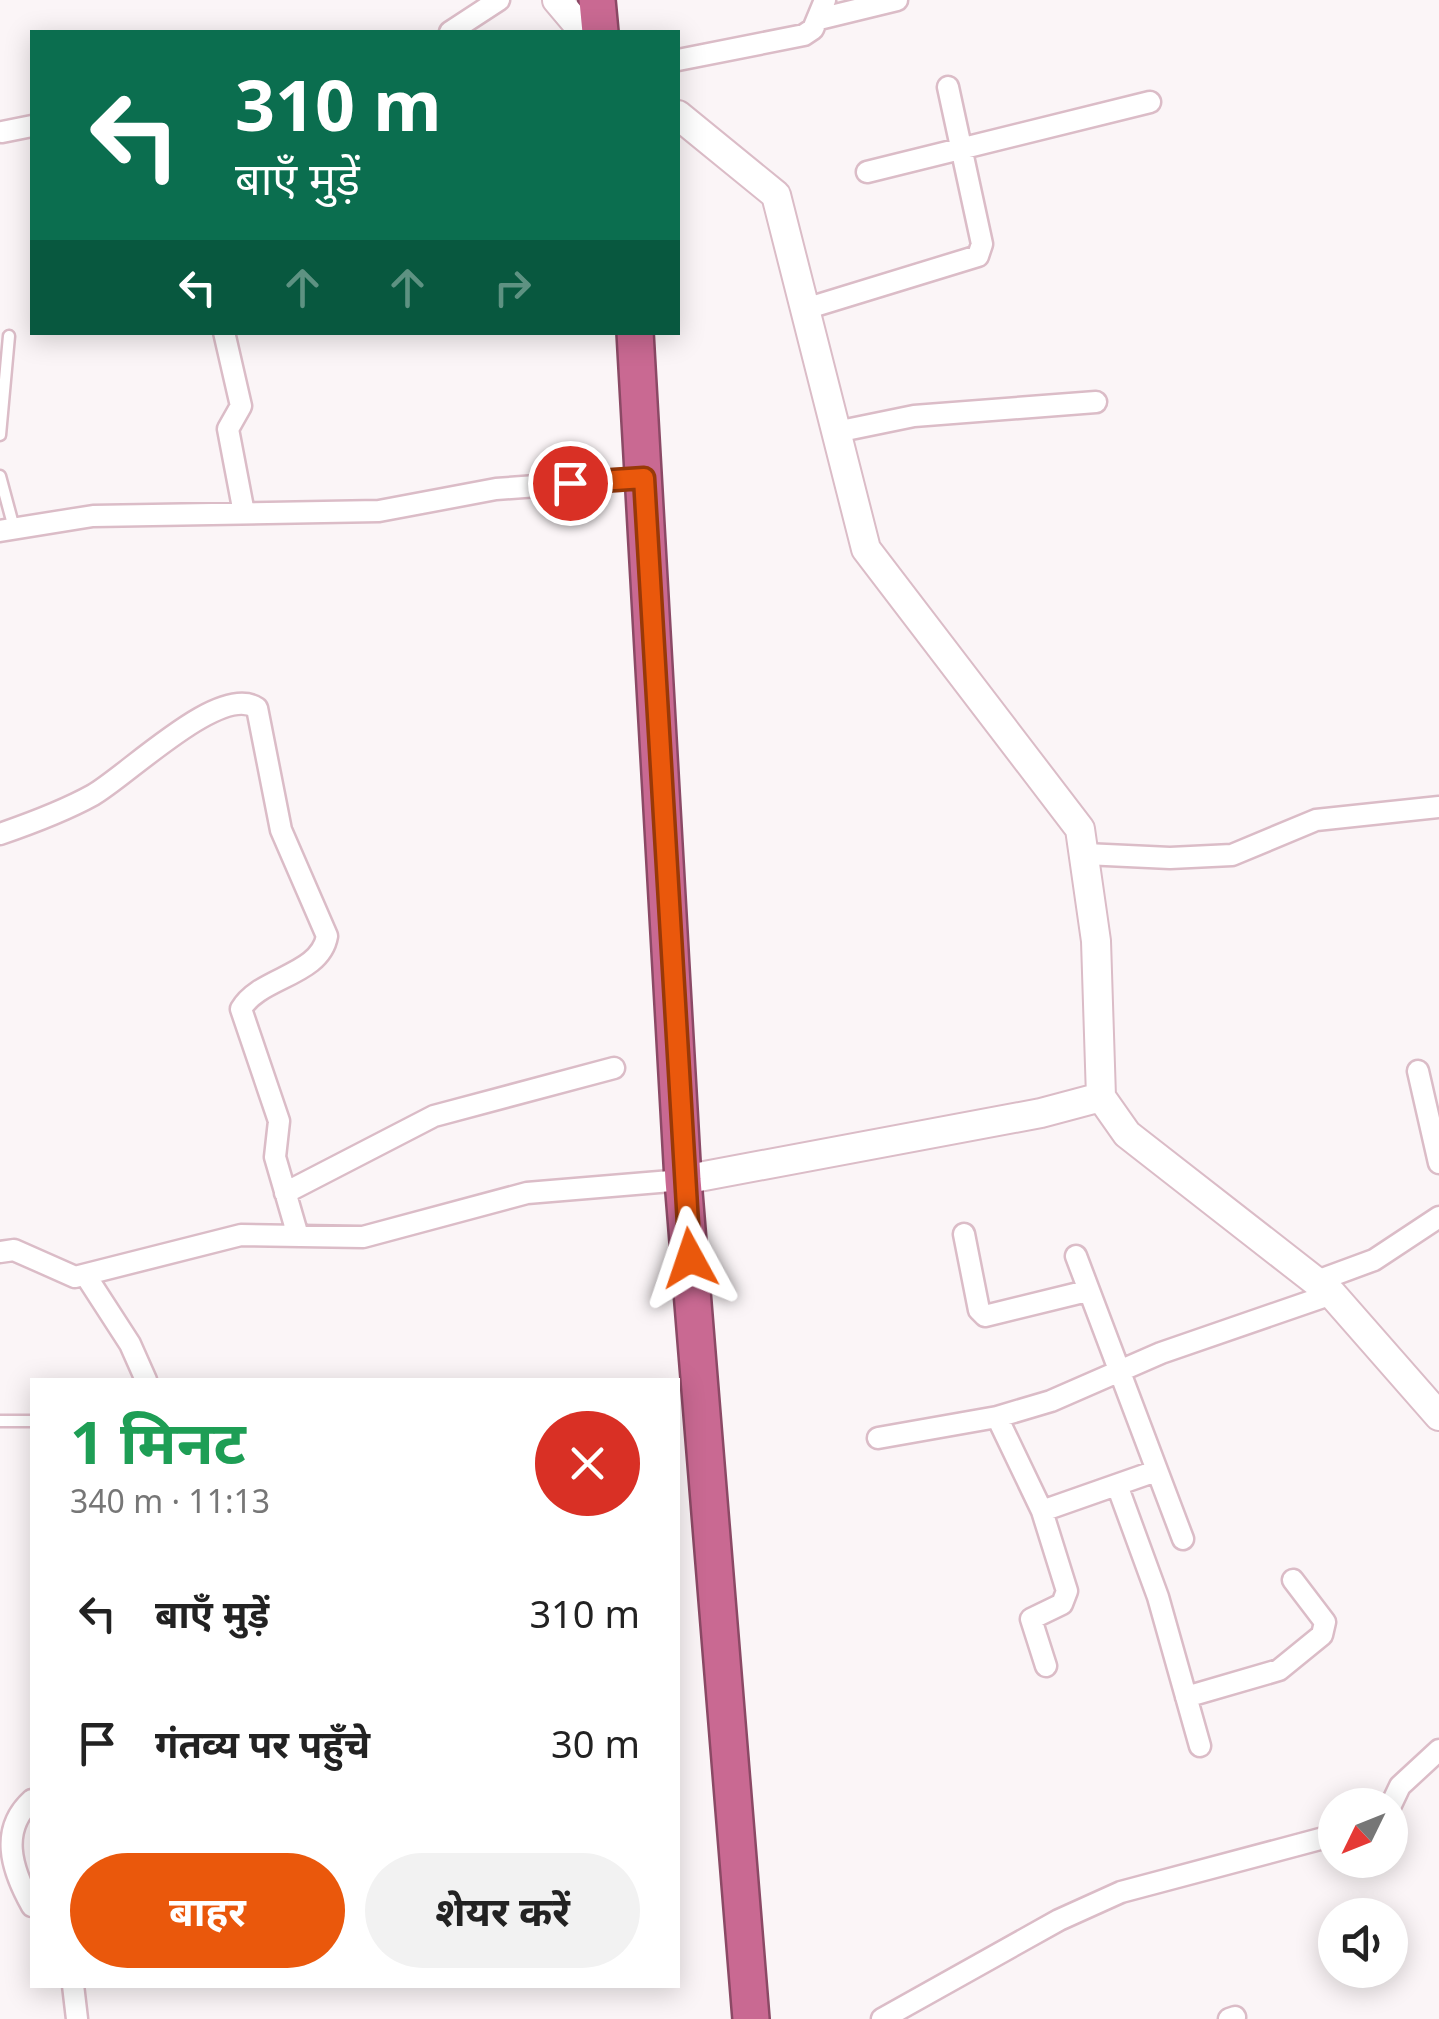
<!DOCTYPE html>
<html lang="hi">
<head>
<meta charset="utf-8">
<style>
	body { margin:0; font-family:"Noto Sans","Noto Sans Devanagari",sans-serif; background:#f2f2f2; color:#222; height:100vh; display:flex; flex-direction:column; font-size:38px; white-space:nowrap }
	* { box-sizing:border-box; margin:0 }
	p { font-size:32px; color:#767676 }
	.icon { flex:none; width:55px; height:55px; fill:none; stroke:currentColor; stroke-width:2; stroke-linecap:round; stroke-linejoin:round }
	.map { position:relative; flex:1; overflow:hidden }
	.side { position:absolute; left:30px; top:1378px; width:650px; height:610px; display:flex; flex-direction:column; background:#fff; border-radius:0px; box-shadow:0 5px 25px #0003 }
	.side>* { flex:none }
	.guide { position:absolute; left:30px; top:30px; width:650px; height:305px; border-radius:0px; box-shadow:0 5px 25px #0003; background:#0b6e4f; color:#fff; overflow:hidden }
	.needle { width:65px; rotate:227deg }
	.buttons { position:absolute; left:1318px; top:1788px; display:grid; gap:20px }
	.buttons a { display:grid; place-items:center; width:90px; height:90px; border-radius:50%; background:#fff; box-shadow:0 5px 25px #0003; font-size:50px }
	.pin { position:absolute; display:grid; place-items:center; width:85px; height:85px; color:#fff; margin:-42px; border:5px solid #fff; border-radius:50%; box-shadow:0 2px 10px #0007 }
	.me { position:absolute; width:110px; margin:-55px; rotate:355deg; stroke-linejoin:round; filter:drop-shadow(0 0 8px #0008) }
	.turn { display:flex; align-items:center; gap:35px; height:210px; padding:0 40px; font-size:45px }
	.turn .icon { width:130px; height:130px; stroke-width:2.5 }
	.turn b { display:block; font-size:70px; line-height:85px }
	.lanes { display:flex; align-items:center; height:95px; padding:0 40px; background:#0003; justify-content:center; gap:50px; direction:ltr }
	.lanes .off { opacity:.35 }
	.round { display:grid; place-items:center; flex:none; width:105px; height:105px; border-radius:52px; background:#f2f2f2 }
	.head { display:flex; align-items:center; justify-content:space-between; height:170px; padding:0 40px }
	h1 { font-size:60px; font-weight:700; line-height:75px; color:#1e9e55 }
	.cta { display:flex; gap:20px; margin-top:auto; padding:20px 40px }
	.cta a { flex:1; height:115px; border-radius:60px; background:#ea580c; color:#fff; font-size:40px; font-weight:700; line-height:115px; text-align:center }
	.cta a+a { background:#f2f2f2; color:#222 }
	ul { padding:0; list-style:none }
	li { display:flex; align-items:center; gap:30px; height:130px; padding:0 40px }
	li div { flex:1 }
	li b { display:block; font-size:38px }
	li em { font-style:normal }
	.map>svg:first-child { display:block }
	.lines { fill:none; stroke-linecap:round; stroke-linejoin:round }
	.lane-casing { stroke:#dbbcc7; stroke-width:15 }
	.street-casing { stroke:#dbbcc7; stroke-width:25 }
	.secondary-casing { stroke:#dbbcc7; stroke-width:32 }
	.highway-casing { stroke:#8b4965; stroke-width:40 }
	.lane { stroke:#fff; stroke-width:10 }
	.street { stroke:#fff; stroke-width:20 }
	.secondary { stroke:#fff; stroke-width:28 }
	.highway { stroke:#c96992; stroke-width:35 }
	.route-casing { stroke:#983908; stroke-width:25 }
	.route { stroke:#ea580c; stroke-width:18 }
</style>
</head>
<body>
<div class="map">
<svg width="1439" height="2019" viewBox="0 0 1439 2019">
	<rect width="100%" height="100%" fill="#fbf5f7"/>
	<g class="lines">
		<defs>
			<path id="lane" d="M0 435 9 336
				M0 476 14 528
				M0 1421H32"/>
			<path id="street" d="M819 19 897 0
				M450 32 499 0
				M678 60 804 35 813 29 825 0
				M2 132 32 126
				M867 172 1150 102
				M805 309 978 256 982 244 948 87
				M224 332 241 406 228 429 244 513
				M836 432 914 416 1096 402
				M0 531 93 516 379 511 496 489 645 478
				M0 834C32 823 64 811 93 795 128 775 220 683 257 708L281 830 327 936C320 976 259 977 241 1009L279 1121 275 1157 298 1236
				M1085 854 1170 858 1232 855 1316 820 1439 807
				M1418 1071 1439 1163
				M285 1193 434 1116 614 1068
				M964 1234 979 1310 985 1316 1087 1291
				M0 1252 14 1250 75 1277 241 1235 363 1237 527 1193 683 1180
				M1076 1256 1183 1539
				M86 1276 130 1344 146 1380
				M1317 1281 1374 1260 1439 1217
				M997 1417 1042 1511 1067 1591 1062 1604 1031 1619 1046 1666
				M878 1438 997 1417 1051 1401 1161 1353 1332 1294
				M1117 1485 1158 1597 1200 1746
				M1042 1511 1156 1471
				M1186 1697 1279 1670 1322 1635 1325 1622 1293 1580
				M32 1800C0 1829 10 1867 32 1906
				M1390 1807 1400 1786 1439 1750
				M73 1985 77 2019
				M882 2019 1059 1920 1121 1892 1335 1835
				M1229 2019 1235 2017"/>
			<path id="secondary" d="M557 0 584 32
				M678 115 776 195 866 549 1080 829 1096 941 1101 1097 1127 1134 1332 1294 1439 1416
				M683 1180 1041 1113 1101 1097"/>
			<path id="highway" d="M597 0 600 32
				M635 332 683 1180 751 2019"/>
		</defs>
		<use href="#lane" class="lane-casing"/>
		<use href="#street" class="street-casing"/>
		<use href="#secondary" class="secondary-casing"/>
		<use href="#highway" class="highway-casing"/>
		<use href="#lane" class="lane"/>
		<use href="#street" class="street"/>
		<use href="#secondary" class="secondary"/>
		<use href="#highway" class="highway"/>
	</g>
	<g class="lines">
		<defs>
			<path id="route" d="M570 483 644 478 690 1258"/>
		</defs>
		<use href="#route" class="route-casing"/>
		<use href="#route" class="route"/>
	</g>
</svg>
<div class="buttons">
<a><svg class="needle" viewBox="-14 -14 28 28"><path d="M0-13l5 13h-10z" fill="#e53935"/><path d="M0 13l5-13h-10z" fill="#767676"/></svg></a>
<a><svg class="icon" aria-label="sound" viewBox="0 0 24 24"><path d="M4 9h4l5-4v14l-5-4H4zM17 9q2 3 0 6"/></svg></a>
</div>
<div class="pin" style="left:570px;top:483px;background:#d93025"><svg class="icon" aria-label="arrive" viewBox="0 0 24 24"><path d="M6 21V4h12l-3 4 3 4H6"/></svg></div>
<svg class="me" style="left:690px;top:1258px" viewBox="-20 -20 40 40"><path d="M0-17L14 15 0 8-14 15z" fill="#ea580c" stroke="#fff" stroke-width="4"/></svg>
<div class="guide">
<div class="turn"><svg class="icon" aria-label="left" viewBox="0 0 24 24"><path d="M17 20v-9H6M10 6l-5 5 5 5"/></svg><div><b>310 m</b>बाएँ मुड़ें</div></div>
<div class="lanes"><svg class="icon" aria-label="left" viewBox="0 0 24 24"><path d="M17 20v-9H6M10 6l-5 5 5 5"/></svg><svg class="icon off" aria-label="ahead" viewBox="0 0 24 24"><path d="M12 20V5M6 11l6-6 6 6"/></svg><svg class="icon off" aria-label="ahead" viewBox="0 0 24 24"><path d="M12 20V5M6 11l6-6 6 6"/></svg><svg class="icon off" aria-label="right" viewBox="0 0 24 24"><path d="M7 20v-9h11M14 6l5 5-5 5"/></svg></div>
</div>
<section class="side">
<div class="head"><div><h1>1 मिनट</h1><p>340 m · 11:13</p></div><a class="round" style="background:#d93025;color:#fff"><svg class="icon" aria-label="close" viewBox="0 0 24 24"><path d="M6 6l12 12M18 6L6 18"/></svg></a></div>
<ul>
<li><svg class="icon" aria-label="left" viewBox="0 0 24 24"><path d="M17 20v-9H6M10 6l-5 5 5 5"/></svg><div><b>बाएँ मुड़ें</b></div><em>310 m</em></li>
<li><svg class="icon" aria-label="arrive" viewBox="0 0 24 24"><path d="M6 21V4h12l-3 4 3 4H6"/></svg><div><b>गंतव्य पर पहुँचे</b></div><em>30 m</em></li>
</ul>
<div class="cta"><a>बाहर</a><a>शेयर करें</a></div>
</section>
</div>
</body>
</html>
